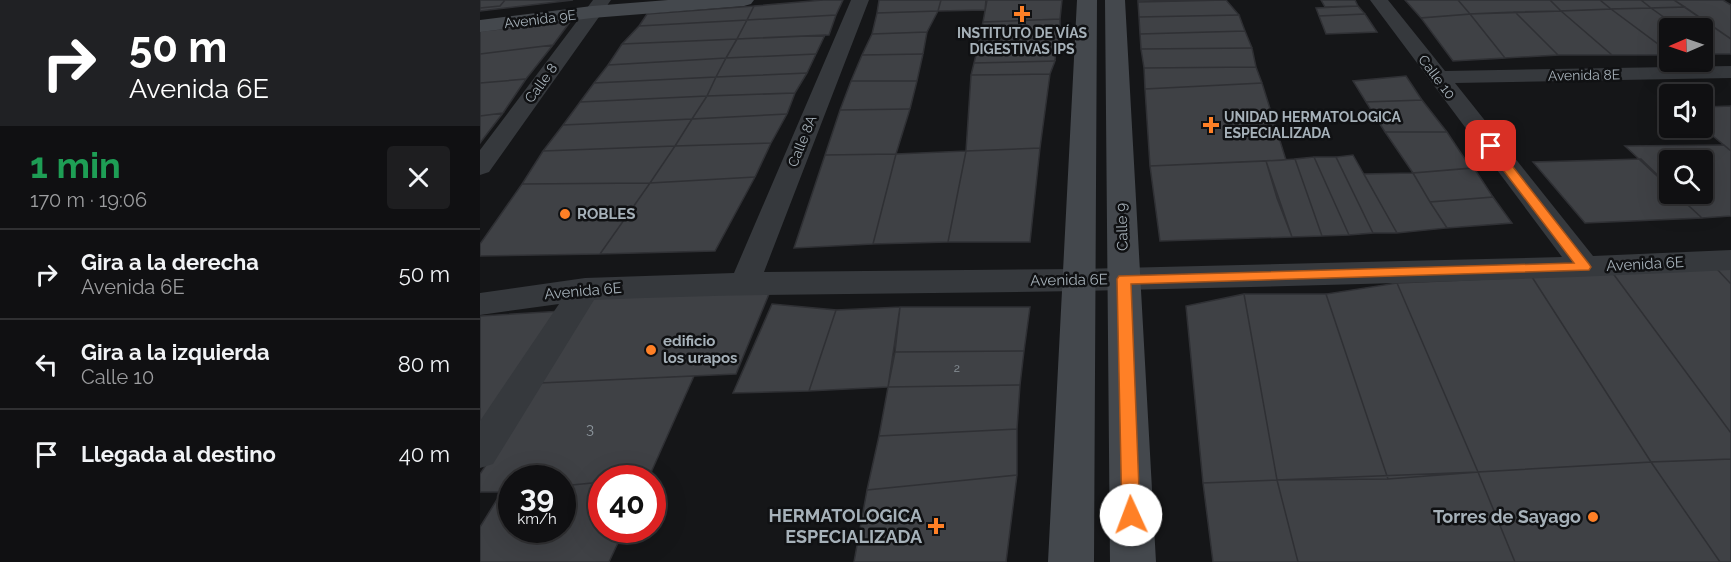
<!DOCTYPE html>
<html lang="es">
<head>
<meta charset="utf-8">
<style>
	body { margin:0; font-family:Raleway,sans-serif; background:#1e1e20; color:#f1f3f6; height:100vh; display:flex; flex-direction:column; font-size:22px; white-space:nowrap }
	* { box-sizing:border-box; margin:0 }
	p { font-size:20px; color:#9c9d9f }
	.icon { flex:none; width:33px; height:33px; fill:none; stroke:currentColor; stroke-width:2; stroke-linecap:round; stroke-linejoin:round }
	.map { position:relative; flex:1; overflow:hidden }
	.drawer { display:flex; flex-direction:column; background:#101012; width:480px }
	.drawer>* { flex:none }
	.banner { background:#202124; color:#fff; overflow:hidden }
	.needle { width:39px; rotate:268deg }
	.buttons { position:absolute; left:1179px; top:18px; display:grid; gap:12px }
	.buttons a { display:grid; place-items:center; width:54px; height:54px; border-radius:6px; background:#101012; box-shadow:0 6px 24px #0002,0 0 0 2px #303032; font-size:30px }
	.speed { position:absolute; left:18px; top:465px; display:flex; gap:12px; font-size:30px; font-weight:700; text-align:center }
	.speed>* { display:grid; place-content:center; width:78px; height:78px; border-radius:50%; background:#101012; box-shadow:0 6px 24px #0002,0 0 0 2px #303032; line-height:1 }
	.speed small { font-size:15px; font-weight:400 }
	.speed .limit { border:9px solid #d22; background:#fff; color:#111 }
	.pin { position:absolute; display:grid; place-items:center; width:51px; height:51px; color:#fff; margin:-26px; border-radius:12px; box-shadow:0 3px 9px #0006 }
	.me { position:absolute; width:66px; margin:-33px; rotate:358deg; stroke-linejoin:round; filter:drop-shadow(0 0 4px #0008) }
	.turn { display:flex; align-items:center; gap:21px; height:126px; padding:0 30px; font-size:27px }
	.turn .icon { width:78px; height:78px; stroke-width:2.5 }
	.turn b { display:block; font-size:42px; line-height:51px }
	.round { display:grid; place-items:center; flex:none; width:63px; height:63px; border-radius:6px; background:#1e1e20 }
	.head { display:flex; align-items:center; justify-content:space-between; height:102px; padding:0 30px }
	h1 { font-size:36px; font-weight:700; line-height:45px; color:#1e9e55 }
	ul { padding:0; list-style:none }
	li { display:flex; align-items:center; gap:18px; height:90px; padding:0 30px; border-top:2px solid #303032 }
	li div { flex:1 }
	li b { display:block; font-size:22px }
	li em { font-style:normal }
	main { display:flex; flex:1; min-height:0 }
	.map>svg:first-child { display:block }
	.building { fill:#3f4145; stroke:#2f3034; stroke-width:1.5 }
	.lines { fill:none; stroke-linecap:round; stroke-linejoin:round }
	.street { fill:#36393d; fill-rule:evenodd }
	.secondary { fill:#44484d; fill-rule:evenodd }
	.route { fill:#ff8026; stroke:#a65319; stroke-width:1.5 }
	.poi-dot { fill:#ff8026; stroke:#101113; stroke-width:2 }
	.labels { text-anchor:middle; stroke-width:5; stroke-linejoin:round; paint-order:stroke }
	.number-label { font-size:12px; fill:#8c959c }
	.far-street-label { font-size:14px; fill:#a6b1b9; stroke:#101113 }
	.far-poi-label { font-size:14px; font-weight:bold; fill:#a6b1b9; stroke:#101113 }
	.poi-label { font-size:15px; font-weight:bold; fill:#a6b1b9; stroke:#101113; text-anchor:start }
	.street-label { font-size:15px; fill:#a6b1b9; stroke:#101113 }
	.near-number-label { font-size:15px; fill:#8c959c }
	.near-poi-label { font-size:18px; font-weight:bold; fill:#a6b1b9; stroke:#101113; text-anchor:end }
</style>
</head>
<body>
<main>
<section class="drawer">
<div class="banner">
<div class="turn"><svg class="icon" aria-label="right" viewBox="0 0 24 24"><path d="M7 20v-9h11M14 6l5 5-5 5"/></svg><div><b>50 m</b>Avenida 6E</div></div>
</div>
<div class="head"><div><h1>1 min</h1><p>170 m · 19:06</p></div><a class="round"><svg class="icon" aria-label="close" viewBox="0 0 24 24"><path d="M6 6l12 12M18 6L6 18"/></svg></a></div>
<ul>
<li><svg class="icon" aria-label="right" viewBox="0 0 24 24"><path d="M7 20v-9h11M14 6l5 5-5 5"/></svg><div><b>Gira a la derecha</b><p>Avenida 6E</p></div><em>50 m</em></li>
<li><svg class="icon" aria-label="left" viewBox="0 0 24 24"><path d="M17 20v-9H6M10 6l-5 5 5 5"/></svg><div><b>Gira a la izquierda</b><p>Calle 10</p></div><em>80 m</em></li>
<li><svg class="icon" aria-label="arrive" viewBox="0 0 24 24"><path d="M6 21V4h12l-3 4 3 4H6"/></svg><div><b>Llegada al destino</b></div><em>40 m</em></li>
</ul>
</section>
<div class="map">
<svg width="1251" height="562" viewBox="0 0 1251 562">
	<rect width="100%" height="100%" fill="#151618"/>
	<path class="building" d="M0 0H93L0 11Z
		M0 0H25L20 6 0 8Z
		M343 0H363L356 15 267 20 274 6Z
		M399 0H461L458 11 397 13Z
		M461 0H506L505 10 458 11Z
		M507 0H582L580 19 503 22Z
		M658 0H731L658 2Z
		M746 0 759 15 659 17 658 2Z
		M841 0H875L878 6 845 7Z
		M925 0H978L990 14 941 18Z
		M978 0H1070L1081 11 990 14Z
		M1070 0H1120L1131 9 1081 11Z
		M1120 0H1161L1171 8 1131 9Z
		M1161 0H1194L1205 7 1171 8Z
		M1194 0H1243L1251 5V39Z
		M274 6 267 20 159 26 167 14Z
		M878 6 885 14 839 16 836 8Z
		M1205 7 1251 39V54H1234L1222 46V28H1199L1171 8Z
		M1171 8 1199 28H1190V53L1131 9Z
		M1131 9 1190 53V55H1132L1081 11Z
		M458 11 447 32 392 34 397 13Z
		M1081 11 1132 55H1078L1035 12Z
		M1035 12 1078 55 1025 58 990 14Z
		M885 14 897 32 846 34 839 16Z
		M990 14 1025 58 973 61 941 18Z
		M356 15 349 35 257 39 267 20Z
		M759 15 765 31 660 34 659 17Z
		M580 19V30H501L503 22Z
		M267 20 257 39 142 44 159 26Z
		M90 22 73 45 0 54V31Z
		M501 30H580V38L499 39Z
		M765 31 772 48 661 49 660 34Z
		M447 32 443 54 382 55 392 34Z
		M345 35 336 54 246 58 257 39Z
		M580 38 576 49 497 51 499 39Z
		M257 39 246 58 128 65 142 44Z
		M73 45 46 79 0 83V54Z
		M772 48 776 67 664 68 661 49Z
		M576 49 575 61 494 63 497 51Z
		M336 54 327 73 236 77 246 58Z
		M443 54 437 81H371L382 55Z
		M246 58 236 77 114 83 128 65Z
		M575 61 570 74 491 75 494 63Z
		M776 67 782 83 665 89 664 68Z
		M327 73 315 93 227 96 236 77Z
		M570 74 560 148 486 151 491 75Z
		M926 76 942 100 886 102 873 81Z
		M236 77 227 96 100 102 114 83Z
		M46 79 23 113 0 116V83Z
		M371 81H437L430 109 360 110Z
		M782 83 806 160 670 166 665 89Z
		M315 93 307 114 212 119 227 96Z
		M227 96 212 119 83 125 100 102Z
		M942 100 967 132H905L886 102Z
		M1251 106V151L1222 127V107Z
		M430 109 416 154 345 155 360 110Z
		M23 113 0 143V116Z
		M307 114 291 143 195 146 212 119Z
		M212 119 195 146 63 151 83 125Z
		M905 132H967L991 168 933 173Z
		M291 143 275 177 170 183 195 146Z
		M1244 145 1251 151V216L1222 218 1196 194H1222V160H1190V188L1145 146Z
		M195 146 170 183 42 184 63 151Z
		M560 148 550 242H468L486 151Z
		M486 151 468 242 393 244 416 154Z
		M416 154 393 244 314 248 345 155Z
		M873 155 917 233H893L856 157Z
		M834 157 869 235 842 236 815 159Z
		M834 157H856L893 233 869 235Z
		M815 159 842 236 812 237 797 198 786 161Z
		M1161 159 1190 187V194H1196L1222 218 1105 223 1053 162Z
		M786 161 812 237 680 241 670 166Z
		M994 168 1013 197 950 202 933 173Z
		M933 173 950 202 967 228 917 233 884 174Z
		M275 177 235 251 120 254 170 183Z
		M170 183 120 254 0 256V244L42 184Z
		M1013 197 1032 223 967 228 950 202Z
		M1251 266V284L1235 267Z
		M1235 267 1251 284V433L1129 268Z
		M1129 268 1251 433V459L1171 462 1052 277Z
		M1052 277 1171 462 998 472 917 283Z
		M917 283 998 472 908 479 846 294Z
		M107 292 289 294 256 374 60 383Z
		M764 294H846L908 479 797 480Z
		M764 294 797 480 723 483 706 306Z
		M292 304 356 310 329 391 253 393Z
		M420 307H550L544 351 415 352Z
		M420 307 408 387 329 391 356 310Z
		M82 311 0 435V316Z
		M544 351 540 385 408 387 415 352Z
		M214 376 169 477 122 478V482L82 486V478H32V492H0V474L60 383Z
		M540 385 537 429 399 436 408 387Z
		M537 429V475L387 490 399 436Z
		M1251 459V562H1240L1171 462Z
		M1171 462 1240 562H1035L998 472Z
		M998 472 1035 562H818L797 480Z
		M537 475 526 562H374L387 490Z
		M797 480 818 562H733L723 483Z
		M122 482V530H144L129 562H0V527L21 493 32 492V530H82V486Z"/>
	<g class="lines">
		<path class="street" d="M113 0H131L9 172 0 175V150Z
			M371 0H389L284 272 599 269 1082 257 890 0H908L965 71 1251 66V78L975 83 1113 256 1251 250V270C1034 281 817 286 600 291 438 294 276 293 114 300L13 464 0 468V421L79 304 0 315V293L105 278 254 273Z"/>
		<path class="secondary" d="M188 0H274L271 4 264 6 112 18 0 32V20L112 6Z
			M597 0H617L614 562H568Z
			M625 0H645L676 562H630Z"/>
	</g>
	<path class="route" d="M1011 143 1015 144 1109 264 1111 267 1109 270 651 284 660 515 658 521 651 523 645 521 642 515 637 279 639 276 1094 263 1005 146Z"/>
	<g class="poi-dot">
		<path d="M539 5h6v6h6v6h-6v6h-6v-6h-6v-6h6z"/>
		<path d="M728 116h6v6h6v6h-6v6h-6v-6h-6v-6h6z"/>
		<circle cx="85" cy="214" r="6"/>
		<circle cx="171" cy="350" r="6"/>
		<circle cx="1113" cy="517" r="6"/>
		<path d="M453 517h6v6h6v6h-6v6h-6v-6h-6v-6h6z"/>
	</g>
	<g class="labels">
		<g class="number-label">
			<text x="477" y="372">2</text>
		</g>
		<g class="far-street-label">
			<text transform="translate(60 19) rotate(-7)" y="5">Avenida 9E</text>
			<text transform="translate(1104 75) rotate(-1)" y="5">Avenida 8E</text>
			<text transform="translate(957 77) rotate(53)" y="5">Calle 10</text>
			<text transform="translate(61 83) rotate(-54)" y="5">Calle 8</text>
			<text transform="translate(322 141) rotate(-68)" y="5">Calle 8A</text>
		</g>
		<g class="far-poi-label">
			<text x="542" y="38">INSTITUTO DE VÍAS<tspan x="542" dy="16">DIGESTIVAS IPS</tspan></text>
			<text x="744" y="122" text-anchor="start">UNIDAD HERMATOLOGICA<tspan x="744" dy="16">ESPECIALIZADA</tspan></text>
		</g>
		<g class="poi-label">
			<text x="97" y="219">ROBLES</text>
			<text x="183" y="346">edificio<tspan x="183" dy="17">los urapos</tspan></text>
		</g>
		<g class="street-label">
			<text transform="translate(642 227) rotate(-92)" y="5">Calle 9</text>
			<text transform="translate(1165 264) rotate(-3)" y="5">Avenida 6E</text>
			<text transform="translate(589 280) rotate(-1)" y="5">Avenida 6E</text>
			<text transform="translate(103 291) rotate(-5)" y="5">Avenida 6E</text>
		</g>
		<g class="near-number-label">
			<text x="110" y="434">3</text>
		</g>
		<g class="near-poi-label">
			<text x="442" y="522">HERMATOLOGICA<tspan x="442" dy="21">ESPECIALIZADA</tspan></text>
			<text x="1101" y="523">Torres de Sayago</text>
		</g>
	</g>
</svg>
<div class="buttons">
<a><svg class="needle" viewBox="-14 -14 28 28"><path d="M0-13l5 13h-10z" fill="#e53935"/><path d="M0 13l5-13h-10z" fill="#9c9d9f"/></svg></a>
<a><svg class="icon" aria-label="sound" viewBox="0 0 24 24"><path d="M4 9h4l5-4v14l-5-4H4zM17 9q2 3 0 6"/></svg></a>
<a><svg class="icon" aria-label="search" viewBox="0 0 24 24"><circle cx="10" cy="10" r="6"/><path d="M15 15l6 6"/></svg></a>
</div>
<div class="speed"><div>39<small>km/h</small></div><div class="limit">40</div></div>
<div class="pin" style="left:1011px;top:146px;background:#d93025"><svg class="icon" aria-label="arrive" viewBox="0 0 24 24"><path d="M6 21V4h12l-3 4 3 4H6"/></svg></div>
<svg class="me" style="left:651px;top:515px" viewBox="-20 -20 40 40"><circle r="19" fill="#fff"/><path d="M0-13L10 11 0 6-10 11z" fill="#ff8026"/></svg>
</div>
</main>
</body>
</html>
